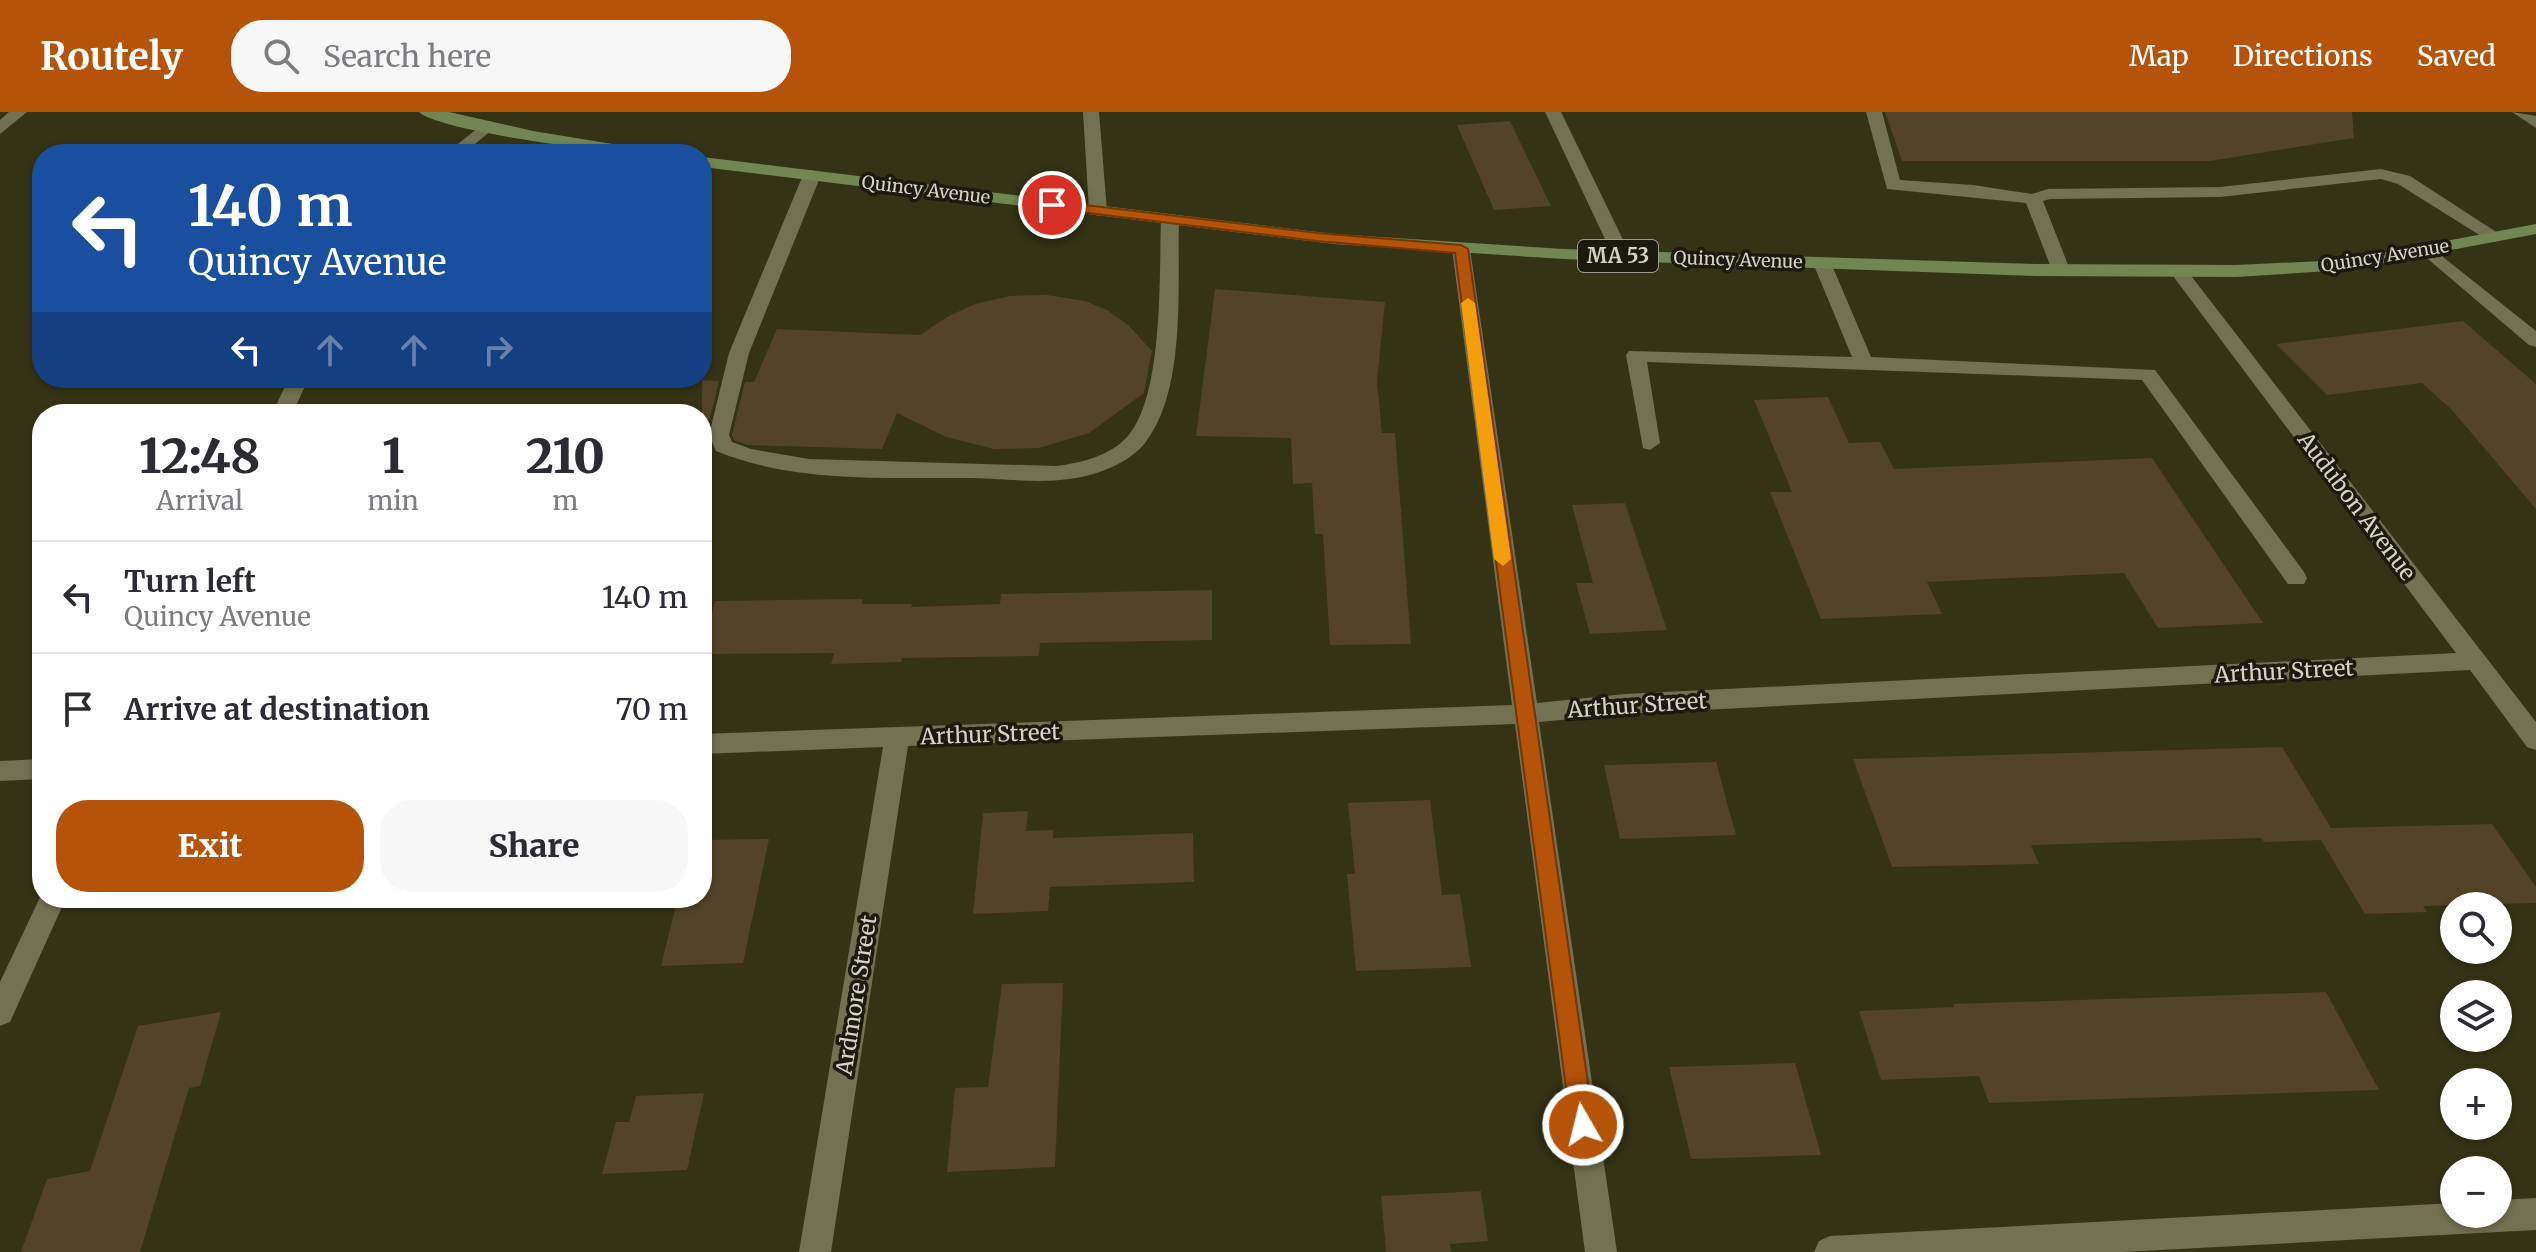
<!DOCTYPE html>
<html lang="en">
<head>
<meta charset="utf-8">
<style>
	body { margin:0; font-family:Merriweather,serif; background:#f7f7f7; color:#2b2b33; height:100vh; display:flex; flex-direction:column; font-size:30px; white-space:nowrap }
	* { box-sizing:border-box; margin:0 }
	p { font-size:26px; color:#7c7c81 }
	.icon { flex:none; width:44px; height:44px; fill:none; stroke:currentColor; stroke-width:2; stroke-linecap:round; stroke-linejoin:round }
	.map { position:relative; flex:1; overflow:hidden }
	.panel { position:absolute; left:32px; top:292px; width:680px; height:504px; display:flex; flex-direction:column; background:#fff; border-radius:32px; box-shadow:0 2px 6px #0004 }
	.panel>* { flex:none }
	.banner { position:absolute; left:32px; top:32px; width:680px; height:244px; border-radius:32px; box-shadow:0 2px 6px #0004; background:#1a4fa0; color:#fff; overflow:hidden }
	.tools { position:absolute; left:2440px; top:780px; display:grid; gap:16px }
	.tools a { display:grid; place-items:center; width:72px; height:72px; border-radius:50%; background:#fff; box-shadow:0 2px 6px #0004; font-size:40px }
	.pin { position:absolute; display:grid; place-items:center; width:68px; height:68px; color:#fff; margin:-34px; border:4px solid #fff; border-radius:50%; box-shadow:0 2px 8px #0007 }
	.me { position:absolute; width:88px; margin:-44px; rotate:352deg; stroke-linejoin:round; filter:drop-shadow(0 0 6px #0008) }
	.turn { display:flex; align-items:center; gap:28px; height:168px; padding:0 24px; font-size:36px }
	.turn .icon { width:104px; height:104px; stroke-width:2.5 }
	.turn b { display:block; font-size:56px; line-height:68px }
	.lanes { display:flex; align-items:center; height:76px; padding:0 24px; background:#0003; justify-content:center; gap:40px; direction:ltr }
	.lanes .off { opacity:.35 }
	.eta { display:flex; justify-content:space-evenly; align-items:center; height:136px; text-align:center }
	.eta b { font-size:48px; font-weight:800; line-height:56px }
	.action { display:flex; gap:16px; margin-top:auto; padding:16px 24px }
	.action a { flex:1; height:92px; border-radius:32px; background:#b45309; color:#fff; font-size:32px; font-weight:800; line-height:92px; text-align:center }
	.action a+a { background:#f7f7f7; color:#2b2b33 }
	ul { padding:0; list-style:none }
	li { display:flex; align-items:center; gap:24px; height:112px; padding:0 24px; border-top:2px solid #e1e1e2 }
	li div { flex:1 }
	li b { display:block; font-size:30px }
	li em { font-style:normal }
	header { display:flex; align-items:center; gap:48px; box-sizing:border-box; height:112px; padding:0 40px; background:#b45309; color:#fff }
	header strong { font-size:38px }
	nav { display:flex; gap:44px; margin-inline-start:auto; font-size:28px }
	.search { width:560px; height:72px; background:#f7f7f7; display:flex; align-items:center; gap:20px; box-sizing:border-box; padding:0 28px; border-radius:32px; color:#7c7c81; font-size:30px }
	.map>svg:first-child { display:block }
	.building { fill:#534328 }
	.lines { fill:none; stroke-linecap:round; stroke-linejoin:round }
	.minor { fill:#727151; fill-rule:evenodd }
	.major { fill:#728653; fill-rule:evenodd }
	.route { fill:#b45309; stroke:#753606; stroke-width:2 }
	.slow { fill:#f59e0b }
	.labels { text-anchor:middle; stroke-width:7; stroke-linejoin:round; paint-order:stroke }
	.far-street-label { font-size:18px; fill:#d4d3c2; stroke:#1b1a0d }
	.shield { fill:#1b1a0d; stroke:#9c9c8c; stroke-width:2 }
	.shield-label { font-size:20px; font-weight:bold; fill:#d4d3c2 }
	.street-label { font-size:22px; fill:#d4d3c2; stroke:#1b1a0d }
</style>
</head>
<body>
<header>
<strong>Routely</strong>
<div class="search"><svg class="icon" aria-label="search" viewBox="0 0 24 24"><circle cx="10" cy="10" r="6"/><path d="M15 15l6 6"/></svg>Search here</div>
<nav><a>Map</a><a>Directions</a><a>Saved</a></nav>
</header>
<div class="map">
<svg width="2536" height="1140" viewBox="0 0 2536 1140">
	<rect width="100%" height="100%" fill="#343315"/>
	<path class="building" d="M1885 0H2352L2354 26 2210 49H1902Z
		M1510 9 1551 94 1494 98 1457 13Z
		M1215 177 1385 190 1377 269 1382 321H1395L1411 532 1330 533 1323 422H1315L1312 371 1293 372 1291 326 1196 324Z
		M1047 183 1085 189 1107 198 1128 213 1152 239 1144 281 1089 321 1039 336 994 337 946 325 897 301 882 337 748 333 734 328 732 323 745 270H754L777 217 920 223 947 205 975 192 1010 184Z
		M2463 209 2536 272V397L2452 298 2422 271 2327 283 2276 232Z
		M702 268 719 269 706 322 709 332 702 331Z
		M1828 285 1849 331 1880 330 1894 357 2152 346 2263 511 2158 516 2124 461 1927 470 1942 502 1821 507 1770 380H1792L1754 288Z
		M1625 391 1667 518 1590 522 1576 471H1593L1572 393Z
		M1212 478V528L1040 531 1039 544 902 546 901 550 831 552 834 541 702 542 715 489 863 487 862 492H912L911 495 1000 492 1001 482Z
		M2282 635 2331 716 2492 712 2536 775V791L2423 794 2427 800 2365 802 2321 728 2264 730 2261 726 2031 733 2039 752 1892 755 1853 647Z
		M1716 650 1736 723 1620 727 1604 653Z
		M1430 688 1442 783 1460 782 1471 855 1356 859 1347 762H1355L1348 691Z
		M1028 699 1026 719 1053 718V726L1193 721 1194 770 1050 775 1048 799 973 802 983 701Z
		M769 727 743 851 661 854 678 786H702V728Z
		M1063 871 1055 1055 947 1060 955 976 988 975 1002 872Z
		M2326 880 2379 978 1989 991 1979 964 1881 968 1859 899 1954 895 1953 892Z
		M221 900 200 974 189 976 140 1140H21L47 1067 90 1059 138 914Z
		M1795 951 1821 1043 1691 1047 1669 955Z
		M704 981 687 1058 602 1062 616 1010H629L636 984Z
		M1481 1079 1488 1129 1450 1132 1451 1140H1386L1381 1084Z"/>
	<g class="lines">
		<path class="minor" d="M9 0H27L0 22V8Z
			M1083 0H1099L1107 99 1098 104 1089 99Z
			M1545 0H1561L1631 144 1628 148H1616L1613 144Z
			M1866 0H1882L1900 68 1973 73 2032 82 2048 77 2220 75 2381 57 2410 64 2504 125 2495 130 2489 129 2398 72 2381 67 2220 85 2050 87 2043 89 2070 158 2061 164 2052 158 2026 91 1887 77Z
			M2512 0 2536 4V16Z
			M487 9 495 14 493 17 463 42H445Z
			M812 58 821 63 749 241 729 323 732 330 751 337 809 347 1056 354C1081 351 1110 344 1128 324 1164 282 1159 161 1161 107L1170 102 1179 107C1177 173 1187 277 1145 331 1129 351 1099 362 1076 366 1042 372 1007 367 973 366 887 365 796 372 716 339L709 323 729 241 803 63Z
			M1461 132 1470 137 1537 591 1625 582 2456 541 2173 164V156H2185L2536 610V638L2527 635 2470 558 1625 602 1539 610 1617 1140H1585L1515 612 908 634 831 1140H799L883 635 702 642V622L1512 593 1452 137Z
			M2428 133 2536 219V235L2529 233 2422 142V134Z
			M1822 146 1831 151 1871 245 2155 258 2304 460 2307 466 2304 472H2288L2142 268 1647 250 1660 331 1650 338 1643 336 1626 243 1629 239 1852 245 1813 151Z
			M289 266H309L292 302H272Z
			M42 647V667L0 669V649Z
			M42 781V786H66L10 910 0 914V870Z
			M2536 1086V1118L2123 1140H1814L1819 1129 1830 1124 2454 1091V1102H2498V1088Z"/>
		<path class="major" d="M419 0H449L533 19 643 37 651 42C615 42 441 20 419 0Z
			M702 45 1334 122 1564 137 2036 152 2236 153 2345 148 2536 112V122L2345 158 2236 165 2036 164 1564 147 1334 132 702 55Z"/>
	</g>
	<path class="route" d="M1052 89 1317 121 1461 133 1468 137 1594 1013 1591 1021 1583 1025 1575 1021 1571 1013 1455 141 1317 129 1047 96V91Z"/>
	<path class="slow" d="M1468 186 1475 191 1511 447 1503 454 1494 447 1461 191Z"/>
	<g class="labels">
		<g class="far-street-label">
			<text transform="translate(926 78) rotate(7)" y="6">Quincy Avenue</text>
			<text transform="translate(2385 144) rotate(-9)" y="6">Quincy Avenue</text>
			<text transform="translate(1738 148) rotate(2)" y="6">Quincy Avenue</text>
		</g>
		<rect class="shield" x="1578" y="128" width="80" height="32" rx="6"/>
		<g class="shield-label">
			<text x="1618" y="151">MA 53</text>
		</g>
		<g class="street-label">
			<text transform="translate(2357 394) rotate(53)" y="8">Audubon Avenue</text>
			<text transform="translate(2284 559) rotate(-3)" y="8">Arthur Street</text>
			<text transform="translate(1637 593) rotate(-4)" y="8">Arthur Street</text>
			<text transform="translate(990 622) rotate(-2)" y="8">Arthur Street</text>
			<text transform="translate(856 883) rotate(-81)" y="8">Ardmore Street</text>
		</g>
	</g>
</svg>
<div class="tools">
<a><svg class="icon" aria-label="search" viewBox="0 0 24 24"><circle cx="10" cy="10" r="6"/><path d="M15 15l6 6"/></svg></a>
<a><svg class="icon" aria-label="layers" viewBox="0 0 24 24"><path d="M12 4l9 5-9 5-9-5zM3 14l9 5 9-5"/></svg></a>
<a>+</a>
<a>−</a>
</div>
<div class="pin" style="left:1052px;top:93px;background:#d93025"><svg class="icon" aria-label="arrive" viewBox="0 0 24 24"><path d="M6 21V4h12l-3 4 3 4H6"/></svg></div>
<svg class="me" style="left:1583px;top:1013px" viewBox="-20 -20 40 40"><circle r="17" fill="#b45309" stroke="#fff" stroke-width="3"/><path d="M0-11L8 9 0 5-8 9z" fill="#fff"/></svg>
<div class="banner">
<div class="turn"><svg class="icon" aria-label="left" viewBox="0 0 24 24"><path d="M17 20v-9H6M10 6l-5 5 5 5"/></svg><div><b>140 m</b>Quincy Avenue</div></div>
<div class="lanes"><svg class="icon" aria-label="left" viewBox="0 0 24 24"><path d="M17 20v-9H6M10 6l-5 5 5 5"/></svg><svg class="icon off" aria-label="ahead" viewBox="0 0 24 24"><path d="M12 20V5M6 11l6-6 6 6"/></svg><svg class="icon off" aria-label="ahead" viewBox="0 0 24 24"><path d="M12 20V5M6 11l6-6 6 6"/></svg><svg class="icon off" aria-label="right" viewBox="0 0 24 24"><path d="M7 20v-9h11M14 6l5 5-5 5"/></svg></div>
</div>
<section class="panel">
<div class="eta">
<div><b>12:48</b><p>Arrival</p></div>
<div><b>1</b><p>min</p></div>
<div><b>210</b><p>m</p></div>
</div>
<ul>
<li><svg class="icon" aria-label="left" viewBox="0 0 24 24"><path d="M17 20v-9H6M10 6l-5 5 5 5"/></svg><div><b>Turn left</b><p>Quincy Avenue</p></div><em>140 m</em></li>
<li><svg class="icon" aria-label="arrive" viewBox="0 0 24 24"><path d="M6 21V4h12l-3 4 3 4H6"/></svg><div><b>Arrive at destination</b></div><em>70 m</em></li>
</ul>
<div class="action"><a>Exit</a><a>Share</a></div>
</section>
</div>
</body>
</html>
